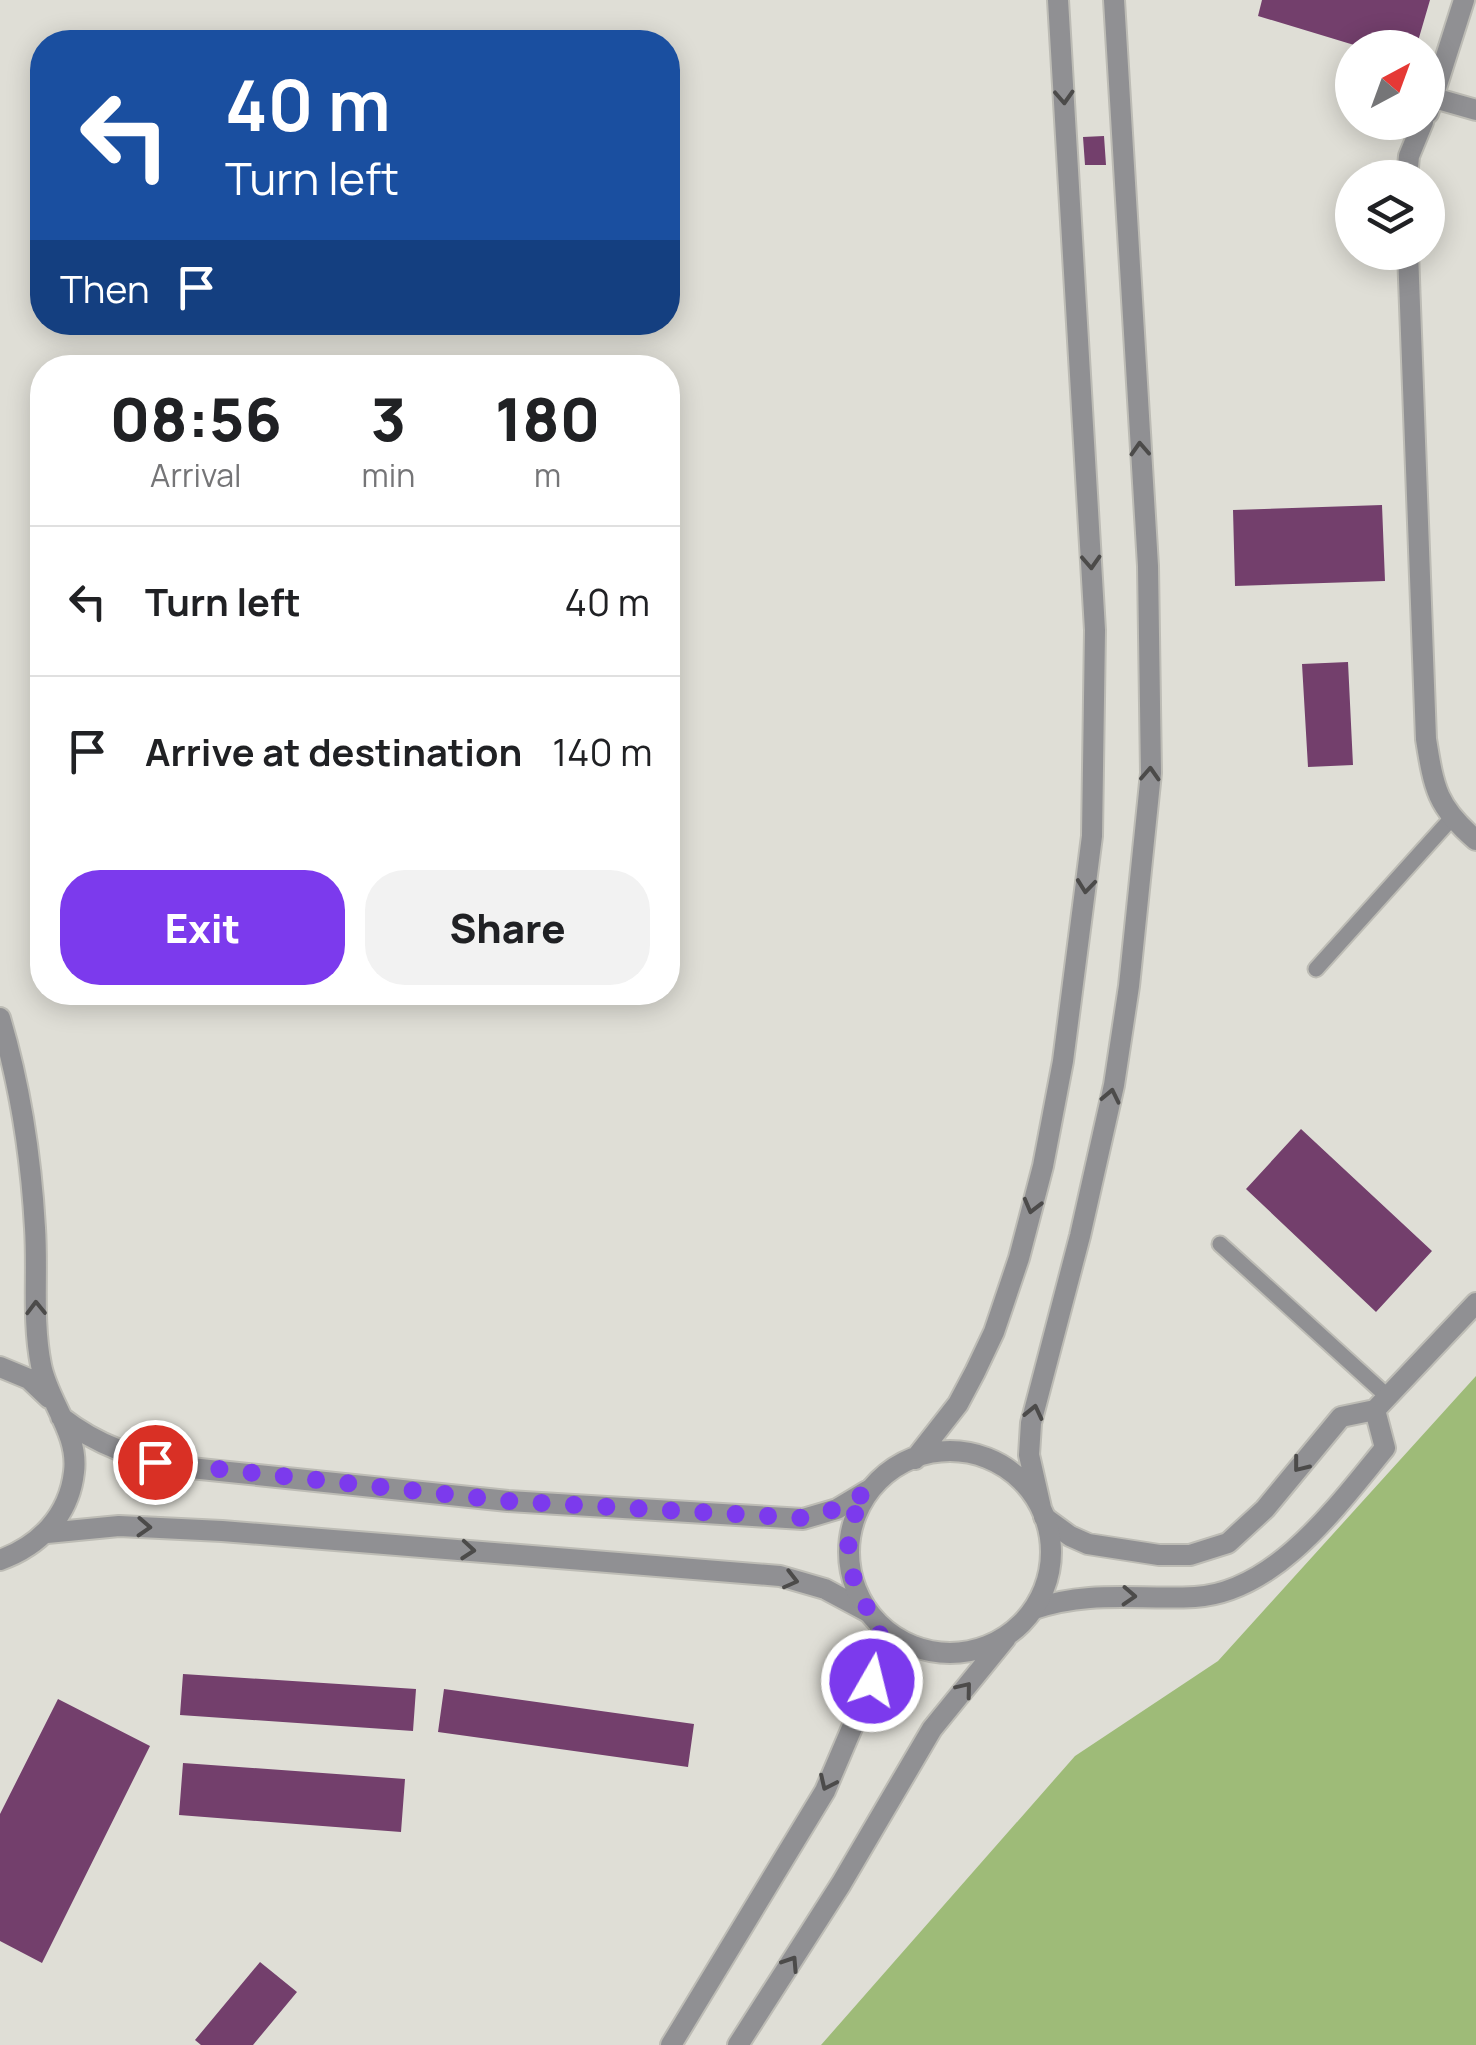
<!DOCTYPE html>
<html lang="en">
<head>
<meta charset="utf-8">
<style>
	body { margin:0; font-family:Manrope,sans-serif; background:#f2f2f2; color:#202124; height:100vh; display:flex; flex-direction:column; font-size:38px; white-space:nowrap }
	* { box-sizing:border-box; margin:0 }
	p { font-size:32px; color:#757577 }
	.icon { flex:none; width:55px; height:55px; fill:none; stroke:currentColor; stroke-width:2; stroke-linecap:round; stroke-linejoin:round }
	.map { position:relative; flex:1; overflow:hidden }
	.details { position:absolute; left:30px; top:355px; width:650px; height:650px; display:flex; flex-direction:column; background:#fff; border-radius:40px; box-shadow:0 5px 25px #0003 }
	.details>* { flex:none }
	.guide { position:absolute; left:30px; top:30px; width:650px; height:305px; border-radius:40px; box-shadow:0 5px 25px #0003; background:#1a4fa0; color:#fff; overflow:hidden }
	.needle { width:65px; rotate:41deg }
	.tools { position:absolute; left:1335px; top:30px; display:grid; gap:20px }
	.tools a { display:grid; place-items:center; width:110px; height:110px; border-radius:50%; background:#fff; box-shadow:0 5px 25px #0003; font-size:50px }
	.pin { position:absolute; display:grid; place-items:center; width:85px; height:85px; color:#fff; margin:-42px; border:5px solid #fff; border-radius:50%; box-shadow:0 2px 10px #0007 }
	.me { position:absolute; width:110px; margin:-55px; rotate:8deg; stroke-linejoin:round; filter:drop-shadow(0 0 8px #0008) }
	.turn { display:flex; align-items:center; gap:35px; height:210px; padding:0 30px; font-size:45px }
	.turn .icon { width:130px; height:130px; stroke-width:2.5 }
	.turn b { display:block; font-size:70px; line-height:85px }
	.then { display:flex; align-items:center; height:95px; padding:0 30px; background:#0003; gap:20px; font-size:38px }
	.eta { display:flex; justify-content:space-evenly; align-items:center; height:170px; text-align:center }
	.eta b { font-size:60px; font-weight:800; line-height:70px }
	.button { display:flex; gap:20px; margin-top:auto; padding:20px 30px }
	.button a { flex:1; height:115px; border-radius:40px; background:#7c3aed; color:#fff; font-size:40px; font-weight:800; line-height:115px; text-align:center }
	.button a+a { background:#f2f2f2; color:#202124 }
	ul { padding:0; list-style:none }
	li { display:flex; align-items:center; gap:30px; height:150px; padding:0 30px; border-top:2px solid #e0e0e0 }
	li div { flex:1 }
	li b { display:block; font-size:38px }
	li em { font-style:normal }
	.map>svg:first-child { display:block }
	.forest { fill:#9ebb78 }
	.building { fill:#733f6c }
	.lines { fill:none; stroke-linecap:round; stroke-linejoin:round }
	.service-casing { stroke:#bdbcb5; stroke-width:19 }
	.minor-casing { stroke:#bdbcb5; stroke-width:24 }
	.tertiary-casing { stroke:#bdbcb5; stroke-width:24 }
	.service { stroke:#909093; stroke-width:15 }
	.minor { stroke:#909093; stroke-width:20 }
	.tertiary { stroke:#909093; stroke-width:20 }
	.oneway { stroke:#4c4b4a }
	.route { stroke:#7c3aed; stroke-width:18; stroke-dasharray:0 32.4 }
</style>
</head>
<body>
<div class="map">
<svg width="1476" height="2045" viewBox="0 0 1476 2045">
	<rect width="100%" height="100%" fill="#dfded6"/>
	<path class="forest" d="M1476 1376V2045H821L1075 1756 1218 1661Z"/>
	<path class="building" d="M1262 0H1430L1416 48H1364L1258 16Z
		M1104 136 1106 165H1085L1083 137Z
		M1382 505 1385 581 1235 586 1233 510Z
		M1348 662 1353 765 1308 767 1302 664Z
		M1301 1129 1432 1251 1376 1312 1246 1189Z
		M183 1674 416 1689 413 1731 180 1715Z
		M444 1689 694 1724 688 1767 438 1732Z
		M58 1699 150 1746 42 1963 0 1941V1814Z
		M183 1763 405 1779 401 1832 179 1815Z
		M260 1962 297 1992 253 2045H201L195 2040Z"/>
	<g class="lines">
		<defs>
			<path id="service" d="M1316 969 1451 819
				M1220 1244 1387 1396"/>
			<path id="minor" d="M1434 98 1476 110
				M1428 113 1464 0
				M1407 178 1409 156 1423 122
				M1408 252 1426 739C1434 789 1437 807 1476 840
				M0 1018C20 1085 31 1157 35 1228 38 1274 32 1319 41 1365 48 1402 79 1433 74 1472 69 1516 39 1546 0 1560
				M0 1367 29 1379 49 1398
				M61 1417C98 1446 136 1458 181 1467L508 1501 803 1519 837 1509 867 1491
				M1044 1517 1070 1536 1088 1544 1159 1555H1190L1228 1543 1265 1509 1341 1417 1375 1410 1476 1303
				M47 1533 119 1526 222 1531 780 1576 825 1589 868 1612
				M1034 1609C1090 1590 1137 1600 1195 1597 1276 1592 1338 1505 1385 1448L1375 1410"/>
			<path id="tertiary" d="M849 1552a101 101 0 1 1 202 0a101 101 0 1 1-202 0Z
				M915 1459 958 1404 975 1372 994 1332 1019 1258 1043 1166 1063 1061 1092 836 1095 630 1058 0
				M1041 1508 1029 1455 1031 1423 1080 1236 1114 1085 1129 986 1151 773 1148 566 1114 0
				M671 2045 825 1791 872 1681 881 1626
				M738 2045 841 1884 932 1729 1006 1638"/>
		</defs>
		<use href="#service" class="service-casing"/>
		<use href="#minor" class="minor-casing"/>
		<use href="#tertiary" class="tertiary-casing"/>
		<use href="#service" class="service"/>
		<use href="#minor" class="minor"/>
		<use href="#tertiary" class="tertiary"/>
	</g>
	<defs><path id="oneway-chevron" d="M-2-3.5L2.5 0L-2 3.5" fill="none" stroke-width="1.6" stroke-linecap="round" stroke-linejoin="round" transform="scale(2.5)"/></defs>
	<g class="oneway">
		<use href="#oneway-chevron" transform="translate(1064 97) rotate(87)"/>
		<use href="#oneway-chevron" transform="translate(1140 449) rotate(-93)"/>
		<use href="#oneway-chevron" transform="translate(1091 562) rotate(87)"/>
		<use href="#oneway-chevron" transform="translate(1150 774) rotate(-87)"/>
		<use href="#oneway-chevron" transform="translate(1086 886) rotate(96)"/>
		<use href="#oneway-chevron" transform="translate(1111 1096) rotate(-78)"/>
		<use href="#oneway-chevron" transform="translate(1032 1206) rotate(105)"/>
		<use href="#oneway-chevron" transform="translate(36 1308) rotate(-91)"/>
		<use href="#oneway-chevron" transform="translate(1034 1412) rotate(-77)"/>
		<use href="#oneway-chevron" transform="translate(1300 1465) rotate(128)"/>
		<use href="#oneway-chevron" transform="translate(144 1527) rotate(3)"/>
		<use href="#oneway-chevron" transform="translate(468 1550) rotate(5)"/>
		<use href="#oneway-chevron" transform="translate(791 1580) rotate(14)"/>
		<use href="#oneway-chevron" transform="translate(1129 1596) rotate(3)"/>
		<use href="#oneway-chevron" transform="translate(965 1689) rotate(-51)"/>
		<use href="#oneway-chevron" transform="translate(827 1783) rotate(115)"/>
		<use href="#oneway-chevron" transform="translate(791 1963) rotate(-57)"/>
	</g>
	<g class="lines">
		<path class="route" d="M155 1462 508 1501 803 1518 836 1509 867 1492C862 1501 856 1511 852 1521 841 1555 857 1601 881 1626L872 1681"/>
	</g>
</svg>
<div class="tools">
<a><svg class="needle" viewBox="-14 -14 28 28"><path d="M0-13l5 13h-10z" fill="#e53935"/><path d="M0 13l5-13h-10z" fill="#757577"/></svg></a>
<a><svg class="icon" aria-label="layers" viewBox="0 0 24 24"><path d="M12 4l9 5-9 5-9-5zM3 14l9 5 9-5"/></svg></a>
</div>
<div class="pin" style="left:155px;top:1462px;background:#d93025"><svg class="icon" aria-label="arrive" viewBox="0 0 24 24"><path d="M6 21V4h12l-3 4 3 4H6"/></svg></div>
<svg class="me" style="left:872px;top:1681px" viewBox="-20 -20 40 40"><circle r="17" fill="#7c3aed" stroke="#fff" stroke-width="3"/><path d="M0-11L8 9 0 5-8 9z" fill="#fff"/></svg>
<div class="guide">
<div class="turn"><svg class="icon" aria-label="left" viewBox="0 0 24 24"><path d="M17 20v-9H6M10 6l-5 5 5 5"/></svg><div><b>40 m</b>Turn left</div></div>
<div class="then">Then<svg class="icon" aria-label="arrive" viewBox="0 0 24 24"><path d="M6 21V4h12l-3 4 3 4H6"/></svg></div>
</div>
<section class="details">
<div class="eta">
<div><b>08:56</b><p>Arrival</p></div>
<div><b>3</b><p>min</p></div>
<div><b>180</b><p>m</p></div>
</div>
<ul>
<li><svg class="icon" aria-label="left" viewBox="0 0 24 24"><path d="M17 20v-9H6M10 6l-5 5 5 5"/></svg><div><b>Turn left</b></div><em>40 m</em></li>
<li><svg class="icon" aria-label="arrive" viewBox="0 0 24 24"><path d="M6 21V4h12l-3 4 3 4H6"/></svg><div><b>Arrive at destination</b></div><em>140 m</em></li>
</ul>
<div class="button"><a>Exit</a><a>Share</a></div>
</section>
</div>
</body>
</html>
